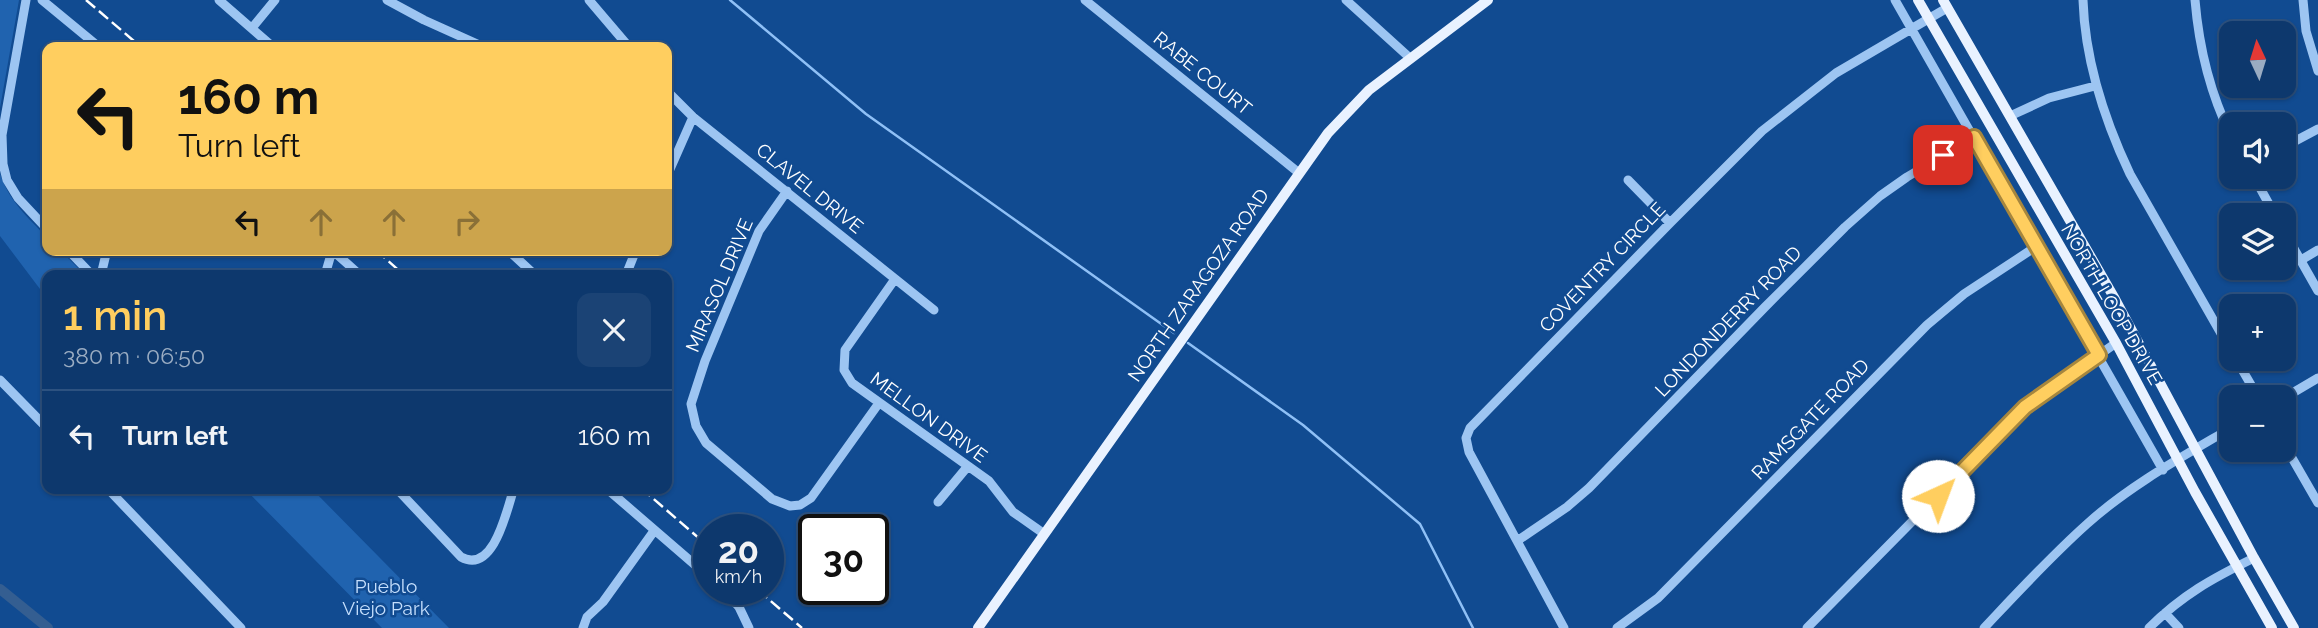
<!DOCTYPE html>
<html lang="en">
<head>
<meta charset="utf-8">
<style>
	body { margin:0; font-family:Raleway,sans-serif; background:#1b4375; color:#f1f3f6; height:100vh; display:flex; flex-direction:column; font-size:26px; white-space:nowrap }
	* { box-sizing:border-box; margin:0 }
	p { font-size:23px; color:#9aacc2 }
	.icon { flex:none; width:38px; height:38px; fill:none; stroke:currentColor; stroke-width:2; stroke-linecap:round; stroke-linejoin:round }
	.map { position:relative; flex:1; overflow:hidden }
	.sheet { position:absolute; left:42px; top:270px; width:630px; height:224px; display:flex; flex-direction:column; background:#0d386d; border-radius:14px; box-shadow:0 2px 5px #0004,0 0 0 2px #2d5280 }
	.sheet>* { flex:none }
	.top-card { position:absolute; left:42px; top:42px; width:630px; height:214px; border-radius:14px; box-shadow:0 2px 5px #0004,0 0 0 2px #2d5280; background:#ffce5f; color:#111; overflow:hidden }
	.needle { width:46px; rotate:356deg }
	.buttons { position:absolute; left:2219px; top:21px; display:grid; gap:14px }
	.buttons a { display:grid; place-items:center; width:77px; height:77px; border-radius:14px; background:#0d386d; box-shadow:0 2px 5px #0004,0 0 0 2px #2d5280; font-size:35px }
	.speed { position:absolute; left:693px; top:514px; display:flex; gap:14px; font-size:35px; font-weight:700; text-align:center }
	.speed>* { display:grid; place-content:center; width:91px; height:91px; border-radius:50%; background:#0d386d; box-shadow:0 2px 5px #0004,0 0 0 2px #2d5280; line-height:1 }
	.speed small { font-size:18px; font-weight:400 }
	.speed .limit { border:4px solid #111; border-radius:10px; background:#fff; color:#111 }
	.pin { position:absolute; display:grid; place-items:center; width:60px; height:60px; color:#fff; margin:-30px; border-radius:14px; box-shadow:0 4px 10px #0006 }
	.me { position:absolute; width:77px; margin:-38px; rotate:43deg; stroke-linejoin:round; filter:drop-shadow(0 0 5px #0008) }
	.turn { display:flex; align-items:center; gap:24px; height:147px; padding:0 21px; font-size:32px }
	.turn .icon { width:91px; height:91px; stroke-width:2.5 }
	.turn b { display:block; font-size:49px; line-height:60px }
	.lanes { display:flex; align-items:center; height:66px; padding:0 21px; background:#0003; justify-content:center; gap:35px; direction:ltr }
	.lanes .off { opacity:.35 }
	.round { display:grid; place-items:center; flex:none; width:74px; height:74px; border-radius:14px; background:#1b4375 }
	.summary { display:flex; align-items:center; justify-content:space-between; height:119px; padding:0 21px }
	h1 { font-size:42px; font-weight:600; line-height:52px; color:#ffce5f }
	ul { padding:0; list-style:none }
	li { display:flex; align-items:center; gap:21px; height:91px; padding:0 21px; border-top:2px solid #2d5280 }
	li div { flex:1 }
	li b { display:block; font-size:26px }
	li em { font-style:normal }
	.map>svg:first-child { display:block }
	.green { fill:#2063af }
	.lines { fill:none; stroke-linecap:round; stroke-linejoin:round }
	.stream { stroke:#8fc0f6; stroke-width:2.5 }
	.canal { stroke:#345e91; stroke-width:10 }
	.minor { stroke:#9dc5f2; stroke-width:9 }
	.major { stroke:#e9f2ff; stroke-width:10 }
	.rail { stroke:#fff; stroke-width:2.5; stroke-dasharray:12 5; stroke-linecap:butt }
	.route-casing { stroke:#a6863e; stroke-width:18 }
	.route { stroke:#ffce5f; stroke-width:12 }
	.labels { text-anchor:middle; stroke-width:5; stroke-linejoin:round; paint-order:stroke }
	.street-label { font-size:19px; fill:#fff; stroke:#114b91 }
	.park-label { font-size:19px; fill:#c5dffd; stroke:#114b91 }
</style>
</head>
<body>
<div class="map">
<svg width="2318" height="628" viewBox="0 0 2318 628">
	<rect width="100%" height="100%" fill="#114b91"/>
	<path class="green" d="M0 0H19L0 108Z
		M0 173C8 200 28 218 47 237V250H60L85 275H47V296L40 289 0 236Z
		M244 488H311L449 628H382Z"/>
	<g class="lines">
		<path class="stream" d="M730 0 866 114 1174 333
			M1188 343 1303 425 1420 524 1473 628"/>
		<path class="canal" d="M0 589 48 628"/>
		<path class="minor" d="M26 0 2 135 3 164 7 180 18 198 47 229
			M42 0 99 47
			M219 0 273 47
			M387 0 424 20 484 47
			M589 0 629 47
			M1085 0 1299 173
			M1346 0 1410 58
			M1895 0 2163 470
			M2083 0C2085 61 2104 119 2130 174L2231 351
			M2195 0C2199 48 2210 93 2231 136
			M2303 0 2306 31 2318 71
			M252 28 275 0
			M667 91 693 117 934 310
			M2010 116 2049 98 2095 86
			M2284 147 2318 129
			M667 176 693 117
			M2254 177 2275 215
			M1628 180 1670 223
			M787 191 759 231 705 361 691 404 696 426 706 443 772 499 790 506 800 505 811 498 879 403
			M2284 231 2318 291
			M68 250 92 275
			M332 250 360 275
			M508 250 535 275
			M2301 260 2318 250
			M101 275 107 250
			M325 275 332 251
			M626 275 636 250
			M895 279 845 350 844 370 852 383 989 481 1013 512 1043 533
			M2236 359 2258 397
			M0 380 47 428
			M2284 398 2318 378
			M2284 444 2318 503
			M107 488 241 628
			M396 488 461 557C494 575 507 509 514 488
			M606 488 709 577
			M938 502 968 466
			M1517 541 1567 507 1589 488 1765 307 1845 227 1880 196 1907 177 1974 137
			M724 590 739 607 749 628
			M2165 613 2179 628
			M583 628 587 617 603 602 654 531
			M1564 628 1469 452 1466 438 1470 428 1670 223 1762 131 1836 73 1947 8
			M1617 628 1658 598 1927 325 1964 294 2037 246
			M1807 628 2025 407 2116 343
			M1984 628C2017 593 2050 557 2087 524 2129 486 2182 457 2231 428
			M2149 628C2182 595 2213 578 2254 558"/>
		<path class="major" d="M1918 0 2116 343 2195 492 2272 628
			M1943 0 2115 299 2254 558 2294 628
			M978 628 1328 133 1369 90 1488 0"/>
		<path class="rail" d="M86 0 141 47
			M376 250 404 275
			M641 488 709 547
			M758 590 802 628"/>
	</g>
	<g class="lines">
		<defs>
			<path id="route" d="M1938 496 2025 407 2099 355 1974 137 1943 155"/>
		</defs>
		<use href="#route" class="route-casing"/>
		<use href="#route" class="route"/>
	</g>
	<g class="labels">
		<g class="street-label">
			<text transform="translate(1203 73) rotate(39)" y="7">RABE COURT</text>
			<text transform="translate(810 188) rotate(39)" y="7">CLAVEL DRIVE</text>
			<text transform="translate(1602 267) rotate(-46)" y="7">COVENTRY CIRCLE</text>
			<text transform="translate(719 285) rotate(-67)" y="7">MIRASOL DRIVE</text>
			<text transform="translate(1198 285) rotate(-55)" y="7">NORTH ZARAGOZA ROAD</text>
			<text transform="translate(2112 304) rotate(60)" y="7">NORTH LOOP DRIVE</text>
			<text transform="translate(1728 321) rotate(-46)" y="7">LONDONDERRY ROAD</text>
			<text transform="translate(929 417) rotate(36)" y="7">MELLON DRIVE</text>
			<text transform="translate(1810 419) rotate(-46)" y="7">RAMSGATE ROAD</text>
		</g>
		<g class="park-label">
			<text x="386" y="593">Pueblo<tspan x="386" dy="22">Viejo Park</tspan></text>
		</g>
	</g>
</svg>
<div class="buttons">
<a><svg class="needle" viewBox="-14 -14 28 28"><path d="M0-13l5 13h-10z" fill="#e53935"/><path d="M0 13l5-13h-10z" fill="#9aacc2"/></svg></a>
<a><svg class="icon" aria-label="sound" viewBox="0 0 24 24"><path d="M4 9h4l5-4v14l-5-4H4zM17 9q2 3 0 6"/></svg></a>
<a><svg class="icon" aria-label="layers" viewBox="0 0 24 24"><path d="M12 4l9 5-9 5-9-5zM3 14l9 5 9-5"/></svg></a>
<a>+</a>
<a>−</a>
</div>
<div class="speed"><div>20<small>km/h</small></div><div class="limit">30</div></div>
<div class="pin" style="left:1943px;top:155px;background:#d93025"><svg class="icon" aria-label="arrive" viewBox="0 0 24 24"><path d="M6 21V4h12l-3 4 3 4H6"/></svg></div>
<svg class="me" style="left:1938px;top:496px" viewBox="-20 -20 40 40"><circle r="19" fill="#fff"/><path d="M0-13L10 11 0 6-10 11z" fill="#ffce5f"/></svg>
<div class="top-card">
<div class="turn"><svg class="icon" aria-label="left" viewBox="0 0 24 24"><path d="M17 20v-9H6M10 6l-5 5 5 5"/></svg><div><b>160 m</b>Turn left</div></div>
<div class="lanes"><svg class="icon" aria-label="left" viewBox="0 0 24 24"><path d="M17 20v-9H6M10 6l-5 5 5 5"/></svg><svg class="icon off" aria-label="ahead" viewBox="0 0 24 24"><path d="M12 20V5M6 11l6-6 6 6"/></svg><svg class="icon off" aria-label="ahead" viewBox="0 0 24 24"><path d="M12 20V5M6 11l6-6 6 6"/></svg><svg class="icon off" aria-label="right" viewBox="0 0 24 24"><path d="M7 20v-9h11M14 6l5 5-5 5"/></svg></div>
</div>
<section class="sheet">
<div class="summary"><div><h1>1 min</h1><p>380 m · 06:50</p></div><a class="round"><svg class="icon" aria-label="close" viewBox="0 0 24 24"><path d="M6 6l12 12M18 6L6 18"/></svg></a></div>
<ul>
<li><svg class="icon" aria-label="left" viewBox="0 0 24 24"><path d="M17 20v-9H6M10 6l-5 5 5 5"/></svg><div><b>Turn left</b></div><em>160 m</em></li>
</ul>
</section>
</div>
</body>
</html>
